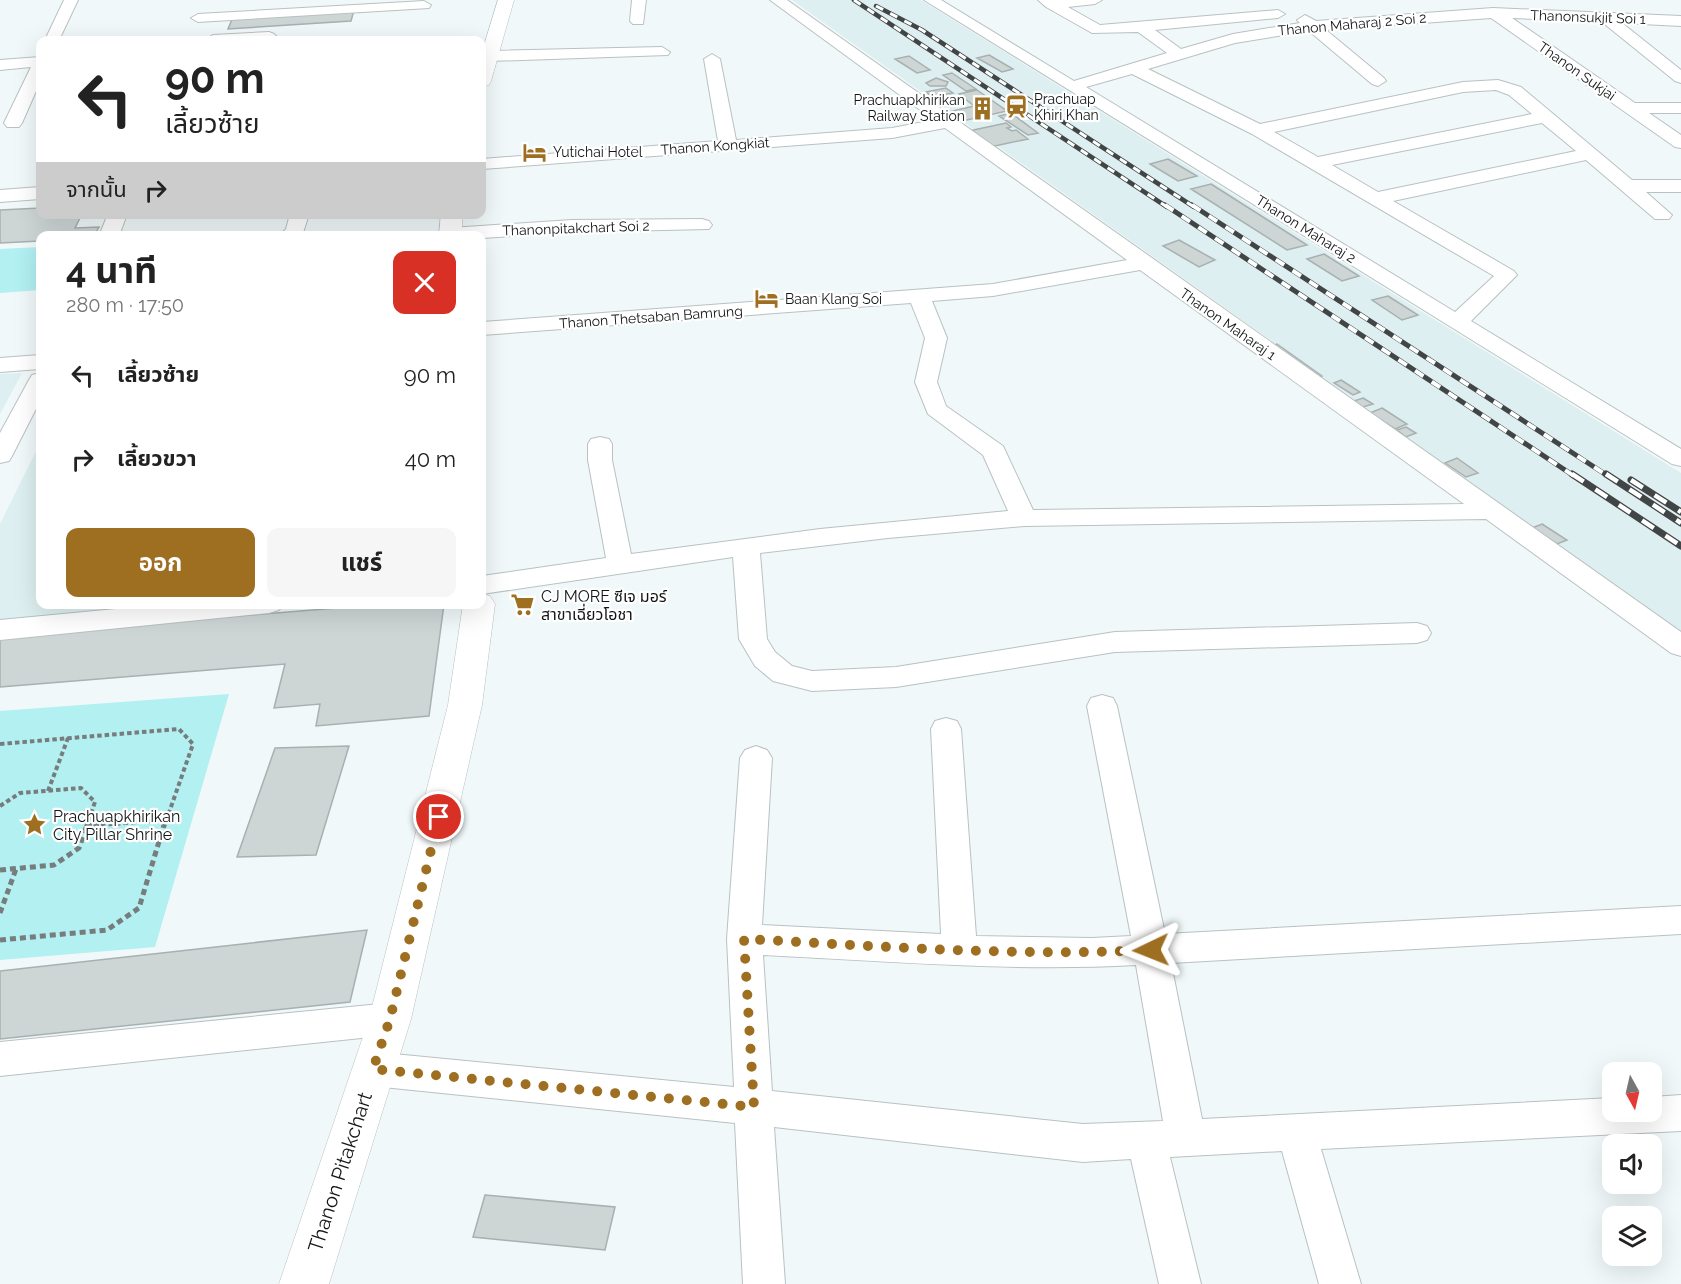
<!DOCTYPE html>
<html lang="th">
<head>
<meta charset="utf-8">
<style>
	body { margin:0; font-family:Raleway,"Noto Sans Thai",sans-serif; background:#f6f6f6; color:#222; height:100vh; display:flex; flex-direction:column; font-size:22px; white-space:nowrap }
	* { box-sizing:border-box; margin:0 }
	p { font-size:20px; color:#767676 }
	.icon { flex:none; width:33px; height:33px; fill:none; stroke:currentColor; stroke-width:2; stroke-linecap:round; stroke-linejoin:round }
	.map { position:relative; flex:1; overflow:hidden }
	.drawer { position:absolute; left:36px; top:231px; width:450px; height:378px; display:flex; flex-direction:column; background:#fff; border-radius:12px; box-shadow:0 6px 24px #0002 }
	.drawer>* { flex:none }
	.top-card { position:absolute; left:36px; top:36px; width:450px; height:183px; border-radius:12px; box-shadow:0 6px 24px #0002; background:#fff; color:#222; overflow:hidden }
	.needle { width:39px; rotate:172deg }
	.controls { position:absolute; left:1602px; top:1062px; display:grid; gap:12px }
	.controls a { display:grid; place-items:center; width:60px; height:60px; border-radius:12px; background:#fff; box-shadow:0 6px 24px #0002; font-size:30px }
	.pin { position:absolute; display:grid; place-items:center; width:51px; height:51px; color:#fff; margin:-26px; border:3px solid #fff; border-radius:50%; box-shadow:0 2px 6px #0007 }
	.me { position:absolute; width:66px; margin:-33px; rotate:268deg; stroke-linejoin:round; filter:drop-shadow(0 0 4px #0008) }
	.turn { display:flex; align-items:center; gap:21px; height:126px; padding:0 30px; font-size:27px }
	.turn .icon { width:78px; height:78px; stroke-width:2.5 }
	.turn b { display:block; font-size:42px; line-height:51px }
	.then { display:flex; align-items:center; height:57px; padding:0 30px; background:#0003; gap:12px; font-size:22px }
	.round { display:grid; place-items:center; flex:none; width:63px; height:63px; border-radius:12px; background:#f6f6f6 }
	.overview { display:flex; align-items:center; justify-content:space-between; height:102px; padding:0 30px }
	h1 { font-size:36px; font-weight:700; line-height:45px }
	.action { display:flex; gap:12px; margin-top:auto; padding:12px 30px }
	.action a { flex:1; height:69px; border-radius:12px; background:#9e6e21; color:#fff; font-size:24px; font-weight:700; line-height:69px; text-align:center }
	.action a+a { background:#f6f6f6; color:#222 }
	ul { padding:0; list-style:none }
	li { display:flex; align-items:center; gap:18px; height:84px; padding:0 30px }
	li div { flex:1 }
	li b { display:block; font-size:22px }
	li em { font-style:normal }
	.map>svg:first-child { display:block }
	.built { fill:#ddeff0 }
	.green { fill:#b2f0f2 }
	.building { fill:#cdd5d5; stroke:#a8b0b0; stroke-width:1.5 }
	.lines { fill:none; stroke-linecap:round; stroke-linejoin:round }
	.minor-casing { stroke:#b9c1c2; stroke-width:2 }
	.major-casing { stroke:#b9c1c2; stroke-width:1 }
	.path-far1 { stroke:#777c7d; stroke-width:4; stroke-dasharray:4.5 3; stroke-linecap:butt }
	.path { stroke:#777c7d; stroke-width:5; stroke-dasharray:6 4; stroke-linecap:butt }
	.minor { fill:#fff; fill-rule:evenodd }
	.major { fill:#fff; fill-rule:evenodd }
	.rail-far2-casing { stroke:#424546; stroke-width:4.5 }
	.rail-far1-casing { stroke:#424546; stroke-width:5 }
	.rail-casing { stroke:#424546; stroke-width:7 }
	.rail-far2 { stroke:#fff; stroke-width:3; stroke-dasharray:8; stroke-linecap:butt }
	.rail-far1 { stroke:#fff; stroke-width:4; stroke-dasharray:10; stroke-linecap:butt }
	.rail { stroke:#fff; stroke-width:4.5; stroke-dasharray:14; stroke-linecap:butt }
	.route { stroke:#9e6e21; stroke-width:10; stroke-dasharray:0 18 }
	.labels { text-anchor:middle; stroke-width:4.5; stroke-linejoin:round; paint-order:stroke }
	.far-street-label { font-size:14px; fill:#131516; stroke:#fff }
	.far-poi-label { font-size:14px; fill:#131516; stroke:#fff; text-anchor:start }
	.poi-label { font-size:16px; fill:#131516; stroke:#fff; text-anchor:start }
	.near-street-label { font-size:20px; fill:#131516; stroke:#fff }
</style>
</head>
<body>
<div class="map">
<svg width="1681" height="1284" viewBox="0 0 1681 1284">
	<rect width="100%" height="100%" fill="#f0f8f9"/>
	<path class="built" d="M792 0H921L1681 473V632Z
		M22 373 0 414V374Z
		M40 443V604L186 605 0 622V524Z"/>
	<path class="green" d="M40 247V290L0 293V249Z
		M229 694 155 947 0 960V711Z"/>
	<path class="building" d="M354 10 351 21 228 29 233 17Z
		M989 55 1013 69 1002 72 977 58Z
		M909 56 930 70 917 73 895 59Z
		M952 73 976 89 966 91 943 75Z
		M936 78 948 82 946 86H930L926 83Z
		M946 88 953 93 932 97 926 92Z
		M977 90 1007 111 958 122 944 113 974 106 959 94Z
		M1011 113 1038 133 1028 135 999 116Z
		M1006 123 1011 127 1007 128 1012 131 1016 130 1028 139 990 147 969 131Z
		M1168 159 1197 176 1178 181 1150 164Z
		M1211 184 1307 245 1287 250 1191 189Z
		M40 208V214H82L75 228 99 227 94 236H40V241L0 243V210Z
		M1179 240 1215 260 1199 267 1163 246Z
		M1324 254 1359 276 1342 281 1307 259Z
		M1388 296 1418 315 1402 320 1372 300Z
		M1277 344 1322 376 1317 378 1272 346Z
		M1341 380 1360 392 1353 395 1334 383Z
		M1363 398 1373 404 1363 407 1354 401Z
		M1382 408 1407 424 1395 429 1370 413Z
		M1406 427 1416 433 1406 437 1397 430Z
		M1457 458 1478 473 1466 477 1445 463Z
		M1542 524 1567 540 1557 544 1532 528Z
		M387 604H444L429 716 316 726 320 704 274 708 285 664 0 687V635Z
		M349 746 316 855 237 857 275 748Z
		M367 930 350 1002 0 1039V971Z
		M485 1195 615 1207 605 1250 473 1237Z"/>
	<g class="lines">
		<defs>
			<path id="minor" d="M64 0H78L59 40H45Z
				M632 0H646L643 24H633L630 21Z
				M770 0H787L1681 632V656L1671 653 1486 519 1024 526 888 538 760 553 767 639 775 652 792 666 812 671 896 667 1115 632 1417 623 1427 626 1431 633 1427 640 1417 643 1115 652 896 687 812 691 773 681 755 666 739 639 733 557 482 594V576L606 558 588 460V444L591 439 600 437 609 439 612 444V460L631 554 820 529 1008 511 983 455 928 414 915 382 925 338 911 303 482 335V322L993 284 1127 260 945 128 892 138 482 169V159L718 141 704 59 712 54 720 59 736 140 892 128 934 120ZM1140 270 1464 504 1033 510 1003 446 946 406 937 382 947 338 932 301 993 296Z
				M924 0H941L1074 81 1167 53 1138 32 1092 33 1046 7 1038 0H1102L1095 4 1068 7 1100 25 1278 10 1285 14 1278 18 1155 30 1181 49 1233 34 1300 23 1297 20 1305 15 1316 21 1493 8 1681 16V26L1622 23 1681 70V83L1675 81 1602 22 1512 18 1635 103H1681V113H1649L1681 135V148L1675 147 1491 18 1326 30 1384 78 1386 81 1378 86 1372 84 1309 31 1235 43 1148 69 1260 124 1463 82 1498 80 1521 87 1632 180H1681V192H1646L1672 215 1669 219H1655L1586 160 1393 201 1514 271 1517 275 1471 321 1681 449V466L1672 464ZM1132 74 1252 134 1494 276 1455 312 1086 87ZM1496 90 1509 95 1532 114 1318 157 1274 132 1463 92ZM1542 123 1576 151 1378 192 1332 165Z
				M424 1 431 5 429 8 198 22 191 18 198 14Z
				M269 32 274 34 277 37 274 40H205L213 35Z
				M662 47 670 52 668 55 490 61 482 56 490 51Z
				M40 57V82L22 123 19 127H7L4 123 31 67 0 70V60Z
				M40 187V199L0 202V190Z
				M108 214H127L119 236H99Z
				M290 214H309L302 236H279L286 229Z
				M702 219 709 221 712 225 709 229 572 232 482 238V236L440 234 443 230 450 228 572 220Z
				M40 355V369L0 372V358Z
				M40 373V401L12 456 9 461 0 463V433L29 380 32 375Z
				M168 604H283L279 610 269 613 0 640V620Z
				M1102 695 1113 698 1117 706 1165 934 1681 906V934L1171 963 1202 1119 1612 1098V1112H1652V1097L1681 1095V1131L1321 1149 1361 1284H1319L1282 1151 1170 1157 1201 1284H1159L1131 1159 1083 1162 774 1127 785 1284H743L735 1123 373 1086 360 1081 354 1069 360 1057 373 1052 734 1087 727 939 740 758 745 750 756 746 767 750 772 758 762 925 941 934 931 729 935 721 946 718 957 721 961 729 976 936 1092 938 1131 936 1087 706 1091 698ZM763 955C887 961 1012 972 1136 965L1163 1121 1083 1124 772 1091Z
				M390 1003 403 1008 408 1019 403 1030 390 1035 0 1076V1042Z"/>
			<path id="major" d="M498 0H514L491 81 489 85 482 87V52Z
				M441 214H463L461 236H439Z
				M482 594 490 596 495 604 482 705 411 1019 329 1284H279L369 1019 448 705 463 604H482Z"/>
		</defs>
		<use href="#minor" class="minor-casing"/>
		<use href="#major" class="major-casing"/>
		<path class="path-far1" d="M0 744 179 729 193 744 164 827
			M48 791 68 738
			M0 806 20 793 81 788 95 802 86 827
			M86 826 166 820"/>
		<path class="path" d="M86 826 99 825
			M0 870 54 865 79 848 87 825
			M0 913 16 869
			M0 940 107 930 139 908 164 825"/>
		<use href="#minor" class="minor"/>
		<use href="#major" class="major"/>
		<defs>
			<path id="rail-far2" d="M854 0 1167 207
				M876 6 922 30 1194 207"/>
			<path id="rail-far1" d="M1165 205 1574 476
				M1192 205 1608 476"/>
			<path id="rail" d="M1572 474 1681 546
				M1606 474 1681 523
				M1631 480 1681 512"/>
		</defs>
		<use href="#rail-far2" class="rail-far2-casing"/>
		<use href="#rail-far1" class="rail-far1-casing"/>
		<use href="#rail" class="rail-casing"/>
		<use href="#rail-far2" class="rail-far2"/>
		<use href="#rail-far1" class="rail-far1"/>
		<use href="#rail" class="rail"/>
	</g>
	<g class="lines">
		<path class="route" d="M439 817 390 1019 373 1069 754 1107 744 939C879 946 1016 957 1151 950"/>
	</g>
	<defs>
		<symbol id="station-bare" viewBox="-9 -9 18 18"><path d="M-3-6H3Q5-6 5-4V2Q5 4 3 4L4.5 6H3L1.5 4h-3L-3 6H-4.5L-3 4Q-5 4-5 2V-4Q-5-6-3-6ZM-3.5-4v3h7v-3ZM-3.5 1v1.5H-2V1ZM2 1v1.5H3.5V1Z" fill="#9e6e21" stroke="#fff" stroke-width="2.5" paint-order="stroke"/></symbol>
		<symbol id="building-bare" viewBox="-9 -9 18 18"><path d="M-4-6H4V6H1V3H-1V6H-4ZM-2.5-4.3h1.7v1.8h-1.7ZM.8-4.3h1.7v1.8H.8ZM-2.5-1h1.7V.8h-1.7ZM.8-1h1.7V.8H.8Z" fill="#9e6e21" stroke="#fff" stroke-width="2.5" paint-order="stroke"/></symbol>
		<symbol id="hotel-bare" viewBox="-9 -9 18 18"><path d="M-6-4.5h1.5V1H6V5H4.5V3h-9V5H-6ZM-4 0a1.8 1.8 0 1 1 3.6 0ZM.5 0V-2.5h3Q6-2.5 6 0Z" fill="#9e6e21" stroke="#fff" stroke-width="2.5" paint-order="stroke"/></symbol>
		<symbol id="supermarket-bare" viewBox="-9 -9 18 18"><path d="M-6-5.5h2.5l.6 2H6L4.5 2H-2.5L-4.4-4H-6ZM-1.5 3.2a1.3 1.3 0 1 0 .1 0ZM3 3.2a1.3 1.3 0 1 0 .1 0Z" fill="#9e6e21" stroke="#fff" stroke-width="2.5" paint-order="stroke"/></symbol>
		<symbol id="sight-bare" viewBox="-9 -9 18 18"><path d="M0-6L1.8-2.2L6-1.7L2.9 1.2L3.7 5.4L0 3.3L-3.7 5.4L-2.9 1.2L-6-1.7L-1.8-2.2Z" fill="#9e6e21" stroke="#fff" stroke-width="2.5" paint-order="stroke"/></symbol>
	</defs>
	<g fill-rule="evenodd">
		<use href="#station-bare" x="1000" y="90" width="33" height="33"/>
		<use href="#building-bare" x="966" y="92" width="33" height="33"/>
		<use href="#hotel-bare" x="518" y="136" width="33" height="33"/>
		<use href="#hotel-bare" x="750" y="282" width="33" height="33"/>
		<use href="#supermarket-bare" x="506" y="588" width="33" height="33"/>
		<use href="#sight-bare" x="18" y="808" width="33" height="33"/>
	</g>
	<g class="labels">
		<g class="far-street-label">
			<text transform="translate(1588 17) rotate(2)" y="5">Thanonsukjit Soi 1</text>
			<text transform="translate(1352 24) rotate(-5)" y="5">Thanon Maharaj 2 Soi 2</text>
			<text transform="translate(1577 71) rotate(35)" y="5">Thanon Sukjai</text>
			<text transform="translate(715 146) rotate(-4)" y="5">Thanon Kongkiat</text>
			<text transform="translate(576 228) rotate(-2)" y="5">Thanonpitakchart Soi 2</text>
			<text transform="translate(1306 229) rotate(32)" y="5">Thanon Maharaj 2</text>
			<text transform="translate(651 317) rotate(-4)" y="5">Thanon Thetsaban Bamrung</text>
			<text transform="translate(1228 324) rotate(35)" y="5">Thanon Maharaj 1</text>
		</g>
		<g class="far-poi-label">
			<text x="1034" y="104">Prachuap<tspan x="1034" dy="16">Khiri Khan</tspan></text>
			<text x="965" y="105" text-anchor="end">Prachuapkhirikan<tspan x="965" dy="16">Railway Station</tspan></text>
			<text x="553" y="157">Yutichai Hotel</text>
			<text x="785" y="304">Baan Klang Soi</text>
		</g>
		<g class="poi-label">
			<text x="541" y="602">CJ MORE ซีเจ มอร์<tspan x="541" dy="18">สาขาเฉี่ยวโอชา</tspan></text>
			<text x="53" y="822">Prachuapkhirikan<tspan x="53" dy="18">City Pillar Shrine</tspan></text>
		</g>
		<g class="near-street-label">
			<text transform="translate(340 1172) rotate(-72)" y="7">Thanon Pitakchart</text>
		</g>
	</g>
</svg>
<div class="controls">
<a><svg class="needle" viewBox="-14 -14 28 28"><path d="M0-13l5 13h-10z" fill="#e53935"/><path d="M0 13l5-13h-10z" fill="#767676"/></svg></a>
<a><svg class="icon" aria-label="sound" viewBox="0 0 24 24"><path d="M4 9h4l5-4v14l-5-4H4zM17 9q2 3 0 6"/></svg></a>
<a><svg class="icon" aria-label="layers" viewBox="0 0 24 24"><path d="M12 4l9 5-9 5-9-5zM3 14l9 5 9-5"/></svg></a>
</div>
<div class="pin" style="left:439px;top:817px;background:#d93025"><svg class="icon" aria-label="arrive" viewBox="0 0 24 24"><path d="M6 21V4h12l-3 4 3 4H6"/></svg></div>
<svg class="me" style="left:1151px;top:950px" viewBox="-20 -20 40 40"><path d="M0-17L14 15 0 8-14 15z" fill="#9e6e21" stroke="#fff" stroke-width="4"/></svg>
<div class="top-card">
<div class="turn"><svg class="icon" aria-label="left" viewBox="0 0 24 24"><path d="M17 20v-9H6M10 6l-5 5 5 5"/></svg><div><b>90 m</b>เลี้ยวซ้าย</div></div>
<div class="then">จากนั้น<svg class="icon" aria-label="right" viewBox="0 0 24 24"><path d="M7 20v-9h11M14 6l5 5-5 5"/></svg></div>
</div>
<section class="drawer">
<div class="overview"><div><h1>4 นาที</h1><p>280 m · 17:50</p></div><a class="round" style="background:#d93025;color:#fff"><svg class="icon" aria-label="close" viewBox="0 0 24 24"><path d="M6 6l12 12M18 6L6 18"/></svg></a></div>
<ul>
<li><svg class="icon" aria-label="left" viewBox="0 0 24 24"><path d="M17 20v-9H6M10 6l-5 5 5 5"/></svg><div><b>เลี้ยวซ้าย</b></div><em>90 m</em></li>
<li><svg class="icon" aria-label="right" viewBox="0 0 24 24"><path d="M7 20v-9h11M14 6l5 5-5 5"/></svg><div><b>เลี้ยวขวา</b></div><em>40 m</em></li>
</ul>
<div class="action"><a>ออก</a><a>แชร์</a></div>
</section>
</div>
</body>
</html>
